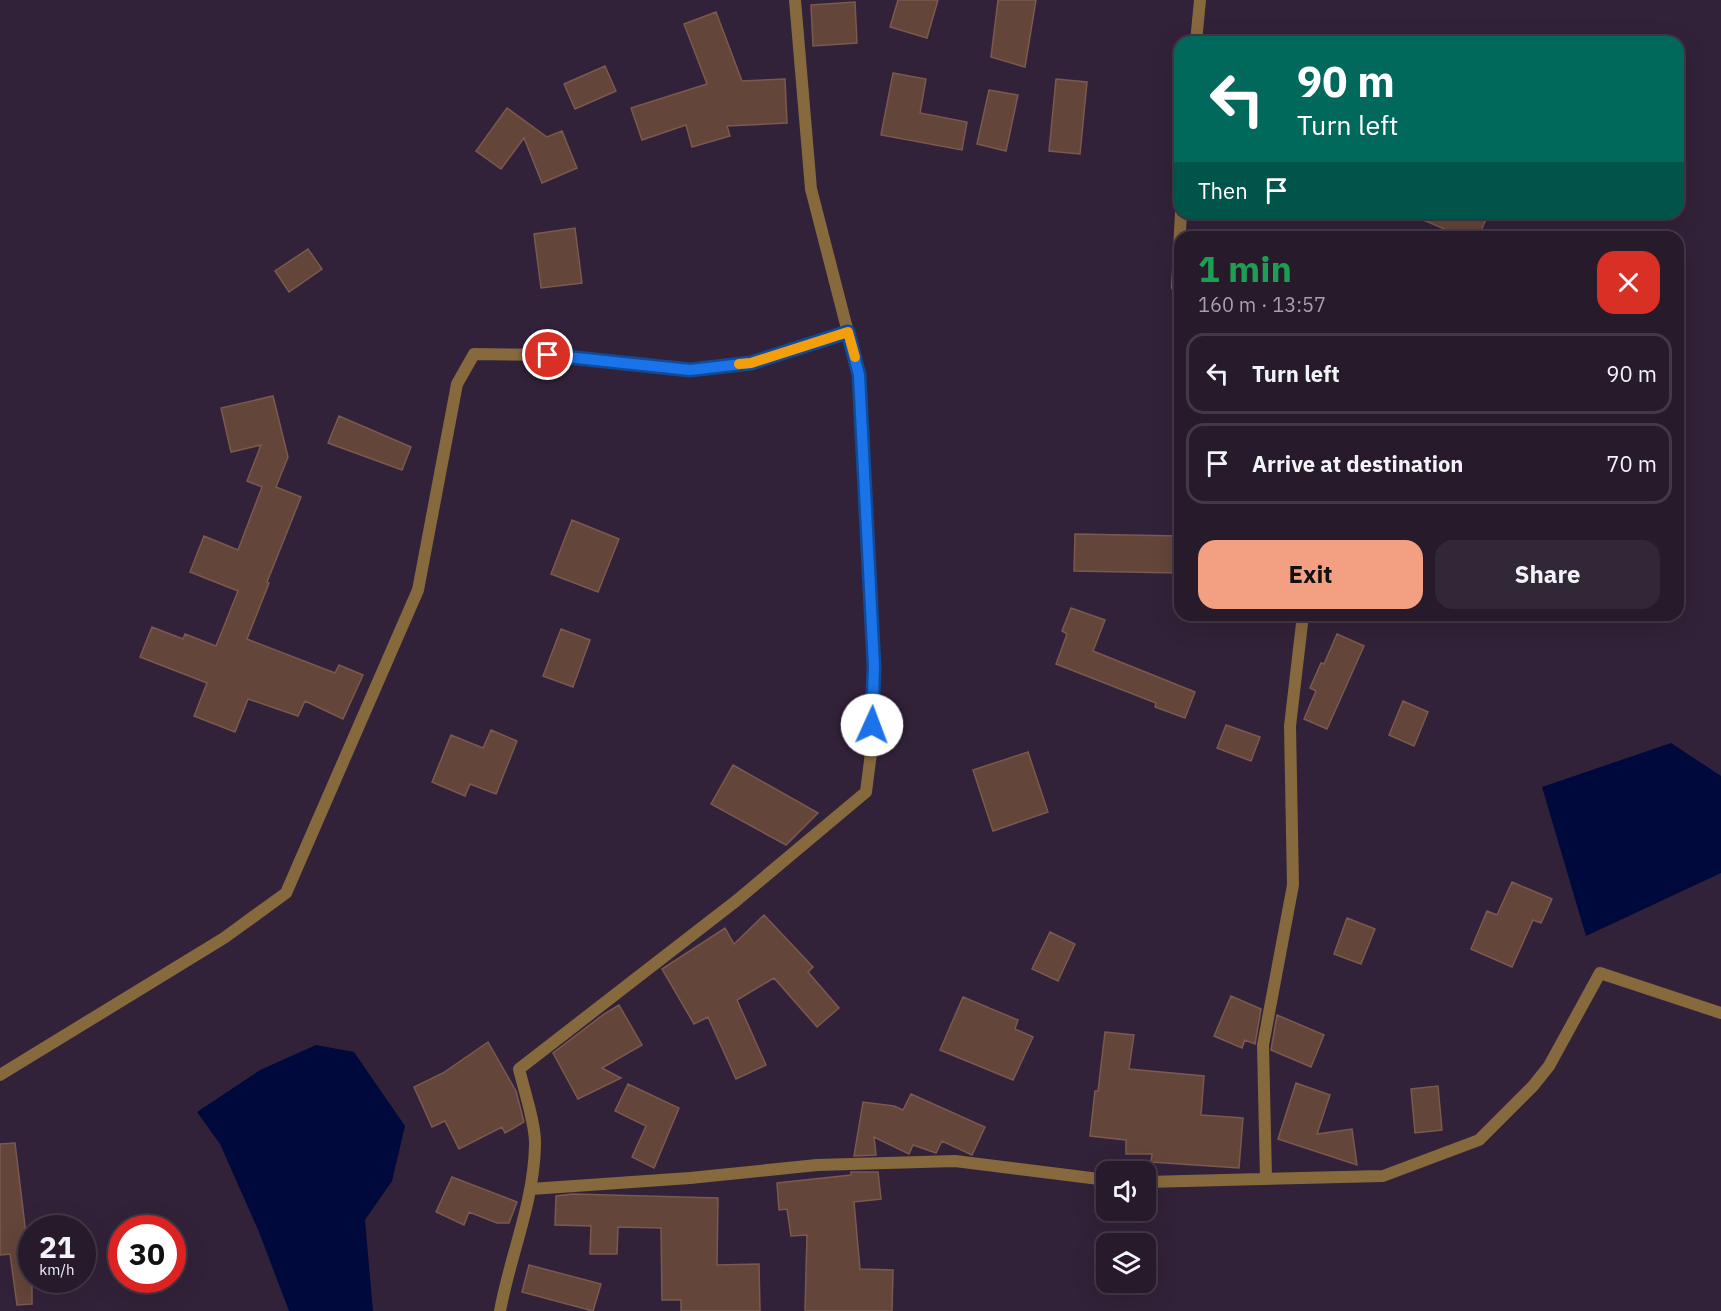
<!DOCTYPE html>
<html lang="en">
<head>
<meta charset="utf-8">
<style>
	body { margin:0; font-family:"IBM Plex Sans",sans-serif; background:#322737; color:#f1f3f6; height:100vh; display:flex; flex-direction:column; font-size:22px; white-space:nowrap }
	* { box-sizing:border-box; margin:0 }
	p { font-size:20px; color:#a4a1a9 }
	.icon { flex:none; width:33px; height:33px; fill:none; stroke:currentColor; stroke-width:2; stroke-linecap:round; stroke-linejoin:round }
	.map { position:relative; flex:1; overflow:hidden }
	.details { position:absolute; left:1174px; top:231px; width:510px; height:390px; display:flex; flex-direction:column; background:#261a2b; border-radius:18px; box-shadow:0 6px 24px #0002,0 0 0 2px #423847 }
	.details>* { flex:none }
	.banner { position:absolute; left:1174px; top:36px; width:510px; height:183px; border-radius:18px; box-shadow:0 6px 24px #0002,0 0 0 2px #423847; background:#00695c; color:#fff; overflow:hidden }
	.fabs { position:absolute; left:1096px; top:1161px; display:grid; gap:12px }
	.fabs a { display:grid; place-items:center; width:60px; height:60px; border-radius:12px; background:#261a2b; box-shadow:0 6px 24px #0002,0 0 0 2px #423847; font-size:30px }
	.speed { position:absolute; left:18px; top:1215px; display:flex; gap:12px; font-size:30px; font-weight:700; text-align:center }
	.speed>* { display:grid; place-content:center; width:78px; height:78px; border-radius:50%; background:#261a2b; box-shadow:0 6px 24px #0002,0 0 0 2px #423847; line-height:1 }
	.speed small { font-size:15px; font-weight:400 }
	.speed .limit { border:9px solid #d22; background:#fff; color:#111 }
	.pin { position:absolute; display:grid; place-items:center; width:51px; height:51px; color:#fff; margin:-26px; border:3px solid #fff; border-radius:50%; box-shadow:0 2px 6px #0007 }
	.me { position:absolute; width:66px; margin:-33px; rotate:2deg; stroke-linejoin:round; filter:drop-shadow(0 0 4px #0008) }
	.turn { display:flex; align-items:center; gap:21px; height:126px; padding:0 24px; font-size:27px }
	.turn .icon { width:78px; height:78px; stroke-width:2.5 }
	.turn b { display:block; font-size:42px; line-height:51px }
	.then { display:flex; align-items:center; height:57px; padding:0 24px; background:#0003; gap:12px; font-size:22px }
	.round { display:grid; place-items:center; flex:none; width:63px; height:63px; border-radius:18px; background:#322737 }
	.overview { display:flex; align-items:center; justify-content:space-between; height:102px; padding:0 24px }
	h1 { font-size:36px; font-weight:700; line-height:45px; color:#1e9e55 }
	.button { display:flex; gap:12px; margin-top:auto; padding:12px 24px }
	.button a { flex:1; height:69px; border-radius:18px; background:#f3a082; color:#111; font-size:24px; font-weight:700; line-height:69px; text-align:center }
	.button a+a { background:#322737; color:#f1f3f6 }
	ul { padding:0; list-style:none }
	li { display:flex; align-items:center; gap:18px; height:81px; margin:0 12px 9px; padding:0 12px; border:3px solid #423847; border-radius:18px }
	li div { flex:1 }
	li b { display:block; font-size:22px }
	li em { font-style:normal }
	.map>svg:first-child { display:block }
	.water { fill:#00093b }
	.building { fill:#64453a; stroke:#7a594e; stroke-width:1.5 }
	.lines { fill:none; stroke-linecap:round; stroke-linejoin:round }
	.street { stroke:#87693e; stroke-width:12 }
	.route-casing { stroke:#114b97; stroke-width:15 }
	.route { stroke:#1a73e8; stroke-width:10 }
	.slow { stroke:#f59e0b; stroke-width:10 }
</style>
</head>
<body>
<div class="map">
<svg width="1721" height="1311" viewBox="0 0 1721 1311">
	<rect width="100%" height="100%" fill="#322239"/>
	<path class="water" d="M1671 743 1721 776V873L1586 936 1542 787Z
		M316 1045 354 1052 405 1126 392 1181 365 1220 373 1311H289L259 1232 220 1144 197 1112 260 1070Z"/>
	<path class="building" d="M898 0H938L927 38 890 27Z
		M998 0H1036L1025 67 991 57Z
		M855 2 857 43 813 46 811 5Z
		M716 12 742 81 785 79 787 123 727 126 730 136 692 147 686 125 642 140 631 108 707 84 684 24Z
		M605 66 616 91 575 109 564 84Z
		M893 73 926 79 920 113 967 122 962 150 881 135Z
		M1056 79 1087 82 1080 154 1049 151Z
		M989 90 1018 95 1006 151 977 144Z
		M507 108 547 137 562 131 577 168 542 183 524 138 501 169 476 151Z
		M1407 213H1489L1478 237H1463Z
		M575 228 582 283 541 288 534 234Z
		M308 249 322 269 289 292 275 271Z
		M273 396 288 457 276 487 301 497 267 582 269 583 247 639 335 673 339 665 363 675 343 719 305 701 298 716 248 699 235 732 194 716 207 683 140 657 152 627 183 639 185 634 216 646 238 591 190 572 204 536 238 550 262 487 247 481 261 445 231 452 221 408Z
		M339 416 411 447 402 470 328 443Z
		M572 520 619 539 598 592 551 574Z
		M1075 534 1180 536V573L1074 571Z
		M1071 608 1105 620 1093 651 1195 692 1185 718 1155 707 1156 703 1056 664 1067 634 1062 631Z
		M561 629 590 640 573 687 543 676Z
		M1337 634 1364 646 1327 729 1304 719 1316 691 1310 688 1321 663 1324 664Z
		M1403 701 1428 712 1414 746 1389 735Z
		M1226 725 1260 737 1251 761 1217 748Z
		M491 730 517 741 496 794 470 784 465 796 432 782 451 735 483 748Z
		M1028 752 1048 812 993 831 973 770Z
		M733 765 818 813 786 845 711 804Z
		M1512 882 1552 899 1541 923 1533 920 1512 967 1471 949 1487 911 1497 915Z
		M764 915 813 967 808 972 839 1008 817 1027 774 978 737 1000 766 1065 736 1079 708 1017 694 1024 662 969 725 928 734 944Z
		M1347 918 1375 929 1361 964 1334 954Z
		M1050 932 1075 944 1058 981 1032 969Z
		M1231 996 1261 1009 1255 1044 1245 1040 1242 1048 1214 1036Z
		M963 997 1018 1020 1015 1029 1033 1037 1013 1080 940 1050Z
		M619 1005 642 1045 602 1068 621 1078 578 1099 553 1053 604 1014Z
		M1277 1015 1324 1035 1311 1067 1271 1050Z
		M1105 1032 1134 1035 1129 1069 1204 1076 1201 1115 1243 1118 1239 1168 1151 1162 1152 1154H1126V1140L1090 1136 1095 1091H1098Z
		M488 1042 516 1091 524 1122 505 1133 502 1127 459 1149 445 1121 432 1127 414 1087 443 1073Z
		M1296 1083 1330 1095 1317 1134 1352 1129 1357 1165 1278 1139Z
		M628 1084 679 1108 654 1168 632 1157 646 1126 615 1111Z
		M1438 1086 1442 1130 1415 1133 1411 1089Z
		M911 1094 985 1127 972 1155 942 1141 936 1153 913 1145 909 1154 874 1137 876 1155 854 1156 863 1102 894 1106 903 1110Z
		M15 1143 26 1234 32 1233V1304L17 1305 10 1254 0 1255V1144Z
		M851 1172H878L881 1199 854 1202 860 1269 893 1270 892 1311H805L807 1235 791 1236 787 1209 779 1210 777 1183 851 1175Z
		M452 1177 517 1202 509 1223H497L469 1212 464 1225 436 1212Z
		M573 1194 718 1198 717 1265 759 1264 760 1311H681V1300H662L661 1228 618 1227 617 1254H590L591 1226 555 1225 556 1196Z
		M529 1265 601 1284 593 1311 522 1292Z"/>
	<g class="lines">
		<path class="street" d="M1196 42 1200 0
			M1180 295 1177 287 1181 213
			M0 1075 224 938 286 893 418 590 457 384 474 354 548 355 690 370 751 363 848 331
			M1266 1178 1263 1045 1293 885 1290 726 1303 615
			M1146 1182 1383 1176 1479 1140 1533 1086 1549 1066 1600 973 1721 1013
			M531 1189 690 1178 817 1165 955 1161 1107 1180
			M500 1311C510 1256 534 1202 535 1145 536 1125 524 1090 519 1069L736 901 866 792 872 745 874 666 859 375 811 189 795 0"/>
	</g>
	<g class="lines">
		<defs>
			<path id="route" d="M548 355 690 370 751 363 848 332 859 375 874 666 872 725"/>
		</defs>
		<use href="#route" class="route-casing"/>
		<use href="#route" class="route"/>
		<path class="slow" d="M739 364 751 363 848 332 855 357"/>
	</g>
</svg>
<div class="fabs">
<a><svg class="icon" aria-label="sound" viewBox="0 0 24 24"><path d="M4 9h4l5-4v14l-5-4H4zM17 9q2 3 0 6"/></svg></a>
<a><svg class="icon" aria-label="layers" viewBox="0 0 24 24"><path d="M12 4l9 5-9 5-9-5zM3 14l9 5 9-5"/></svg></a>
</div>
<div class="speed"><div>21<small>km/h</small></div><div class="limit">30</div></div>
<div class="pin" style="left:548px;top:355px;background:#d93025"><svg class="icon" aria-label="arrive" viewBox="0 0 24 24"><path d="M6 21V4h12l-3 4 3 4H6"/></svg></div>
<svg class="me" style="left:872px;top:725px" viewBox="-20 -20 40 40"><circle r="19" fill="#fff"/><path d="M0-13L10 11 0 6-10 11z" fill="#1a73e8"/></svg>
<div class="banner">
<div class="turn"><svg class="icon" aria-label="left" viewBox="0 0 24 24"><path d="M17 20v-9H6M10 6l-5 5 5 5"/></svg><div><b>90 m</b>Turn left</div></div>
<div class="then">Then<svg class="icon" aria-label="arrive" viewBox="0 0 24 24"><path d="M6 21V4h12l-3 4 3 4H6"/></svg></div>
</div>
<section class="details">
<div class="overview"><div><h1>1 min</h1><p>160 m · 13:57</p></div><a class="round" style="background:#d93025;color:#fff"><svg class="icon" aria-label="close" viewBox="0 0 24 24"><path d="M6 6l12 12M18 6L6 18"/></svg></a></div>
<ul>
<li><svg class="icon" aria-label="left" viewBox="0 0 24 24"><path d="M17 20v-9H6M10 6l-5 5 5 5"/></svg><div><b>Turn left</b></div><em>90 m</em></li>
<li><svg class="icon" aria-label="arrive" viewBox="0 0 24 24"><path d="M6 21V4h12l-3 4 3 4H6"/></svg><div><b>Arrive at destination</b></div><em>70 m</em></li>
</ul>
<div class="button"><a>Exit</a><a>Share</a></div>
</section>
</div>
</body>
</html>
